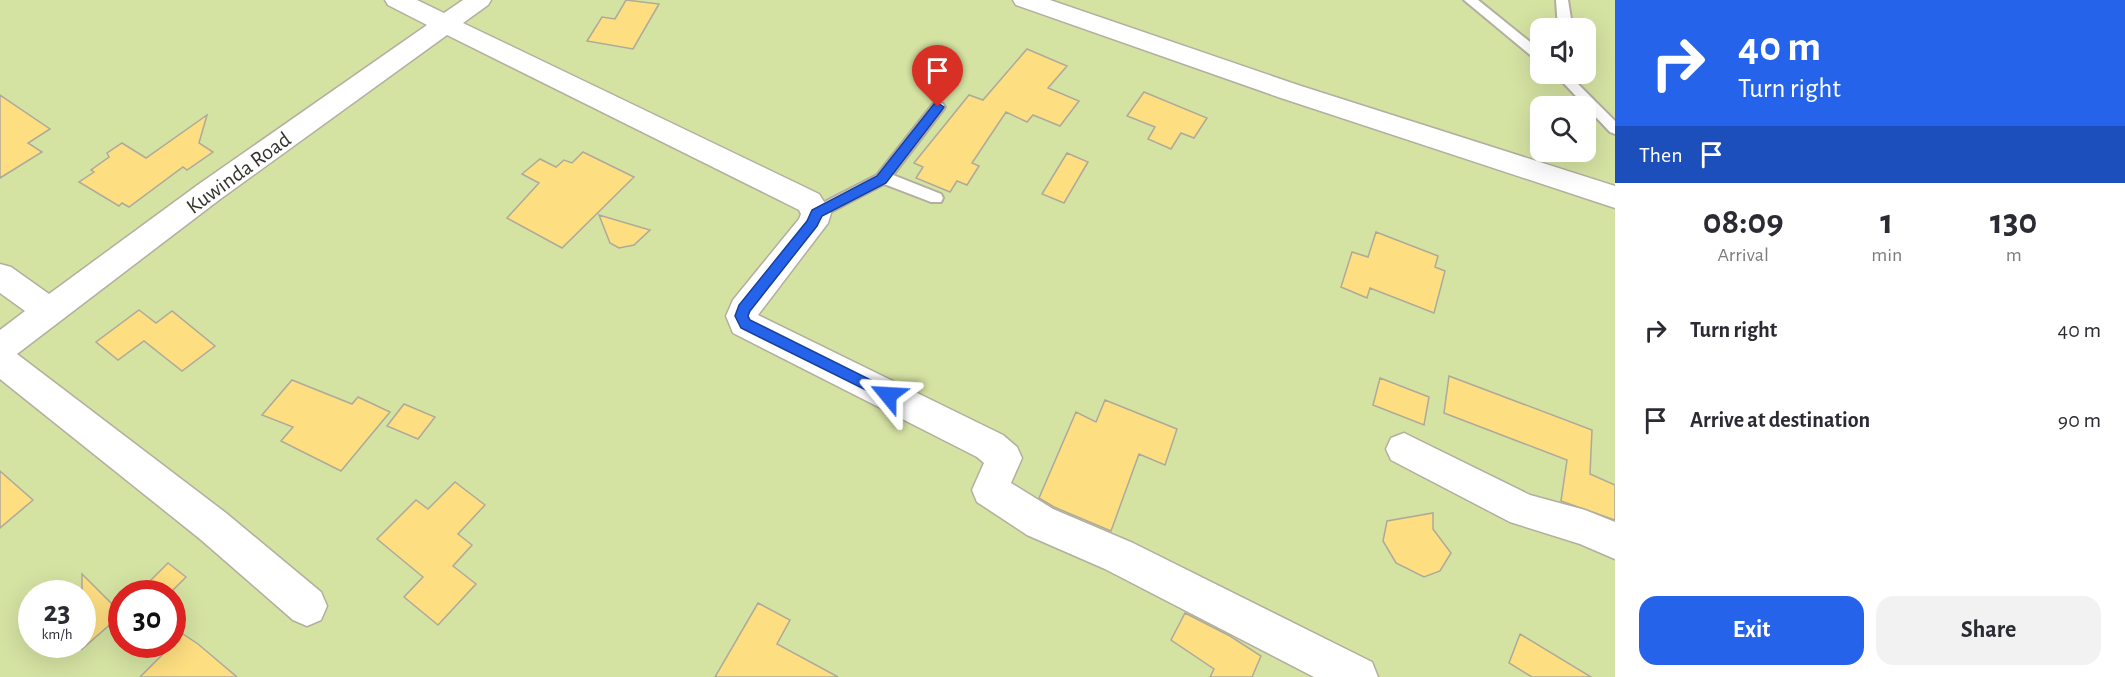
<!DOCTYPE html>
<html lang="en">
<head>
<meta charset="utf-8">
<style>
	body { margin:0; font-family:"Alegreya Sans",sans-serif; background:#f2f2f3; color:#2b2b33; height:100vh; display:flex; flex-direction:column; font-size:22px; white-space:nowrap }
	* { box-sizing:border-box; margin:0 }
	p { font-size:20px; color:#7c7c81 }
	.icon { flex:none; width:33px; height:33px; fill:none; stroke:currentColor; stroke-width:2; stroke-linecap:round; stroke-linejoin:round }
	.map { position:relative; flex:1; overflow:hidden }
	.sheet { display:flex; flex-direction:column; background:#fff; width:510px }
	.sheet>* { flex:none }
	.banner { background:#2563eb; color:#fff; overflow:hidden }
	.fabs { position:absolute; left:1530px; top:18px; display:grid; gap:12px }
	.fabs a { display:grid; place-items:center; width:66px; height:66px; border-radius:12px; background:#fff; box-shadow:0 6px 24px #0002; font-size:30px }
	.speed { position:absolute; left:18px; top:580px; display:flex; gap:12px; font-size:30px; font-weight:700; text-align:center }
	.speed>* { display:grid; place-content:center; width:78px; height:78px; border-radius:50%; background:#fff; box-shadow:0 6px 24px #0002; line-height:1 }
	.speed small { font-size:15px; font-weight:400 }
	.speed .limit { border:9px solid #d22; background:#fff; color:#111 }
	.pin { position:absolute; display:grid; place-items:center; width:51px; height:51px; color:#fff; margin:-62px -26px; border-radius:50% 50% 50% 0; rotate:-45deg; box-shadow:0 0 6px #0007 }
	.pin .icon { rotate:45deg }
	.me { position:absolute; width:66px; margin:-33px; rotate:297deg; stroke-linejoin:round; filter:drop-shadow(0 0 4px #0008) }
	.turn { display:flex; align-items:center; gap:21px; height:126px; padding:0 24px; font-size:27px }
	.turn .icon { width:78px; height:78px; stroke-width:2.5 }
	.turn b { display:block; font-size:42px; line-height:51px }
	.then { display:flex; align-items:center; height:57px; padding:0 24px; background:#0003; gap:12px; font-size:22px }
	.eta { display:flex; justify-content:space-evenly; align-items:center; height:102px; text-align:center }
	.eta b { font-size:36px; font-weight:700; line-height:42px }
	.action { display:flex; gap:12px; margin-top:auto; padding:12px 24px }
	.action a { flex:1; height:69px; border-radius:18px; background:#2563eb; color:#fff; font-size:24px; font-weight:700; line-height:69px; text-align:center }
	.action a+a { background:#f2f2f3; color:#2b2b33 }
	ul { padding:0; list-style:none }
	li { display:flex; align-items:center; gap:18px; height:90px; padding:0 24px }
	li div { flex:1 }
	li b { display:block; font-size:22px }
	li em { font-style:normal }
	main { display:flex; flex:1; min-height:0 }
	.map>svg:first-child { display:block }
	.green { fill:#d4e2a2; fill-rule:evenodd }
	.building { fill:#fdde81; stroke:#aea99b; stroke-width:1.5 }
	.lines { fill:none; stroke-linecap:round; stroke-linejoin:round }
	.service-casing { stroke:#b3ae9f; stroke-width:4 }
	.minor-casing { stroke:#b3ae9f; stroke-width:3 }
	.service { fill:#fff; fill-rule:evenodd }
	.minor { fill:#fff; fill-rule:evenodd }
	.route { fill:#2563eb; stroke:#184099; stroke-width:1.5 }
	.labels { text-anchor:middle; stroke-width:4.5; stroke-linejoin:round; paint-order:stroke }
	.street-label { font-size:22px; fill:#35332d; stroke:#fff }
</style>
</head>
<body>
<main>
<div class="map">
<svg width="1615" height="677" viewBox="0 0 1615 677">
	<rect width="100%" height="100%" fill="#fbf5e6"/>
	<path class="green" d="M0 0H1615V677H0ZM1540 28H1586V74H1540ZM1540 106H1586V152H1540ZM32 594H82V645H32ZM122 594H172V645H122Z"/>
	<path class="building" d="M626 0 659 4 633 49 587 41 602 17 615 19Z
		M1027 49 1067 66 1048 88 1079 101 1060 126 1033 115 1027 122 1006 112 972 163 979 166 967 185 957 181 950 192 916 178 923 167 914 163 969 95 983 100Z
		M1144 92 1207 118 1194 138 1181 133 1171 149 1148 139 1155 127 1127 116Z
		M0 95 50 129 28 143 42 152 0 178Z
		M207 115 199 143 213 152 187 170 183 167 129 207 122 203 119 206 79 182 94 172 91 170 109 157 107 153 122 143 146 158Z
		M583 152 634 177 562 248 507 218 539 183 522 174 540 159 556 167 564 160 572 163Z
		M1067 153 1088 162 1064 203 1042 194Z
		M599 215 650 230 634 245 619 248 610 243Z
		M1376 232 1438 256 1435 267 1445 271 1434 313 1370 288 1367 298 1341 287 1352 252 1368 257Z
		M139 310 156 323 172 311 215 346 182 371 144 341 118 360 96 342Z
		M1449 376 1592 430 1590 474 1615 485V520L1561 501 1567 460 1444 413Z
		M1380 378 1429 397 1424 425 1373 405Z
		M292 380 352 404 358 397 390 412 341 471 281 441 293 427 262 415Z
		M1105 400 1177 429 1165 465 1139 454 1111 531 1054 507 1039 498 1076 412 1096 422Z
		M404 404 435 417 418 439 387 426Z
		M0 471 33 500 0 528Z
		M455 482 485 505 458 534 472 545 453 566 476 584 438 625 404 597 423 577 377 539 416 500 428 509Z
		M1433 513V529L1451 553 1440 571 1424 577 1396 563 1383 541 1387 521Z
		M168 563 186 577 169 594H137Z
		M82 574 122 614 82 649Z
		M758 603 790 620 777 644 838 677H715Z
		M1185 613 1230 636 1261 656 1252 677H1210L1214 669 1171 640Z
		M183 634 198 644 237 677H140Z
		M1520 634 1591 677H1532L1509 663Z"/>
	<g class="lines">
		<defs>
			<path id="service" d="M1464 0H1478L1540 50V60L1535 59Z
				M1556 0H1568L1571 19 1570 28H1558Z
				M1555 74H1568L1615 121V134L1610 132Z
				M938 102 943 104 945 107 943 110 893 175 941 194 943 198 941 202H931L884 184 821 217H811L809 213 811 209 877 175 933 104Z"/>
			<path id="minor" d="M385 0H417L444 13 463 0H491L488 5 463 23 819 194 831 213 828 223 758 315 1003 435 1017 447 1022 458 1011 483 1053 509 1133 543 1372 662 1378 677H1314L1105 569 1027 535 977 502 972 490 984 463 977 457 733 333 726 316 733 300 799 219 801 214 799 210 447 35 219 200 17 354 226 513 321 592 327 606 321 620 307 626 293 620 200 539 0 379V330L25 311 0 293V264L11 267 49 294 199 184 427 25 388 5Z
				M1013 0H1050L1301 86 1615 186V208L1281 98 1016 5Z
				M1404 433 1530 495 1585 510 1615 522V559L1580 544 1510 522 1391 460 1386 449 1391 438Z"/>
		</defs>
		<use href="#service" class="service-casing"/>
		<use href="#minor" class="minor-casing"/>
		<use href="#service" class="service"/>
		<use href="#minor" class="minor"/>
	</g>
	<path class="route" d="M938 103 944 107 942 110 886 183 822 216 817 226 750 311 748 316 750 320 893 391 895 395 893 400 888 401 741 328 735 316 739 305 807 221 812 210 877 176 934 104Z"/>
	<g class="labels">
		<g class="street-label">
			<text transform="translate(238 172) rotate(-36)" y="8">Kuwinda Road</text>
		</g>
	</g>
</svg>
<div class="fabs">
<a><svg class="icon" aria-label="sound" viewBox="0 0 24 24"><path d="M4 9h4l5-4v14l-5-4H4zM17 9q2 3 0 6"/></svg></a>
<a><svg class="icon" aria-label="search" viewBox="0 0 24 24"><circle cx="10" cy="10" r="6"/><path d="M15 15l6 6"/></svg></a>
</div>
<div class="speed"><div>23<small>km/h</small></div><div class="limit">30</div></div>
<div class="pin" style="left:938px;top:107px;background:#d93025"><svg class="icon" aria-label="arrive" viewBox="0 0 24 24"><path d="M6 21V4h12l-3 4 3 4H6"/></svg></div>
<svg class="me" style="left:888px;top:395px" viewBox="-20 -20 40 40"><path d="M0-17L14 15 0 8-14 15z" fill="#2563eb" stroke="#fff" stroke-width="4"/></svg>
</div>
<section class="sheet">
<div class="banner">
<div class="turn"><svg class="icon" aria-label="right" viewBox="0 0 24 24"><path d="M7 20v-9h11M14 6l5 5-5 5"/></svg><div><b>40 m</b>Turn right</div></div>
<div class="then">Then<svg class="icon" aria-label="arrive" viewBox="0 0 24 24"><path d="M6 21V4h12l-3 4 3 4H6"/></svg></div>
</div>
<div class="eta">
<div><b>08:09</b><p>Arrival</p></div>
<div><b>1</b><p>min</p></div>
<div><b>130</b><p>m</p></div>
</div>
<ul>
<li><svg class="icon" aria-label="right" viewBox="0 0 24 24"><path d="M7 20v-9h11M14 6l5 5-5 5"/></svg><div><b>Turn right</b></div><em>40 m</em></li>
<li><svg class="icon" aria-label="arrive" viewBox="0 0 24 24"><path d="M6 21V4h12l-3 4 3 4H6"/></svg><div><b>Arrive at destination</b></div><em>90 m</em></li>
</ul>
<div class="action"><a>Exit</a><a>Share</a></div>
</section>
</main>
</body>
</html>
